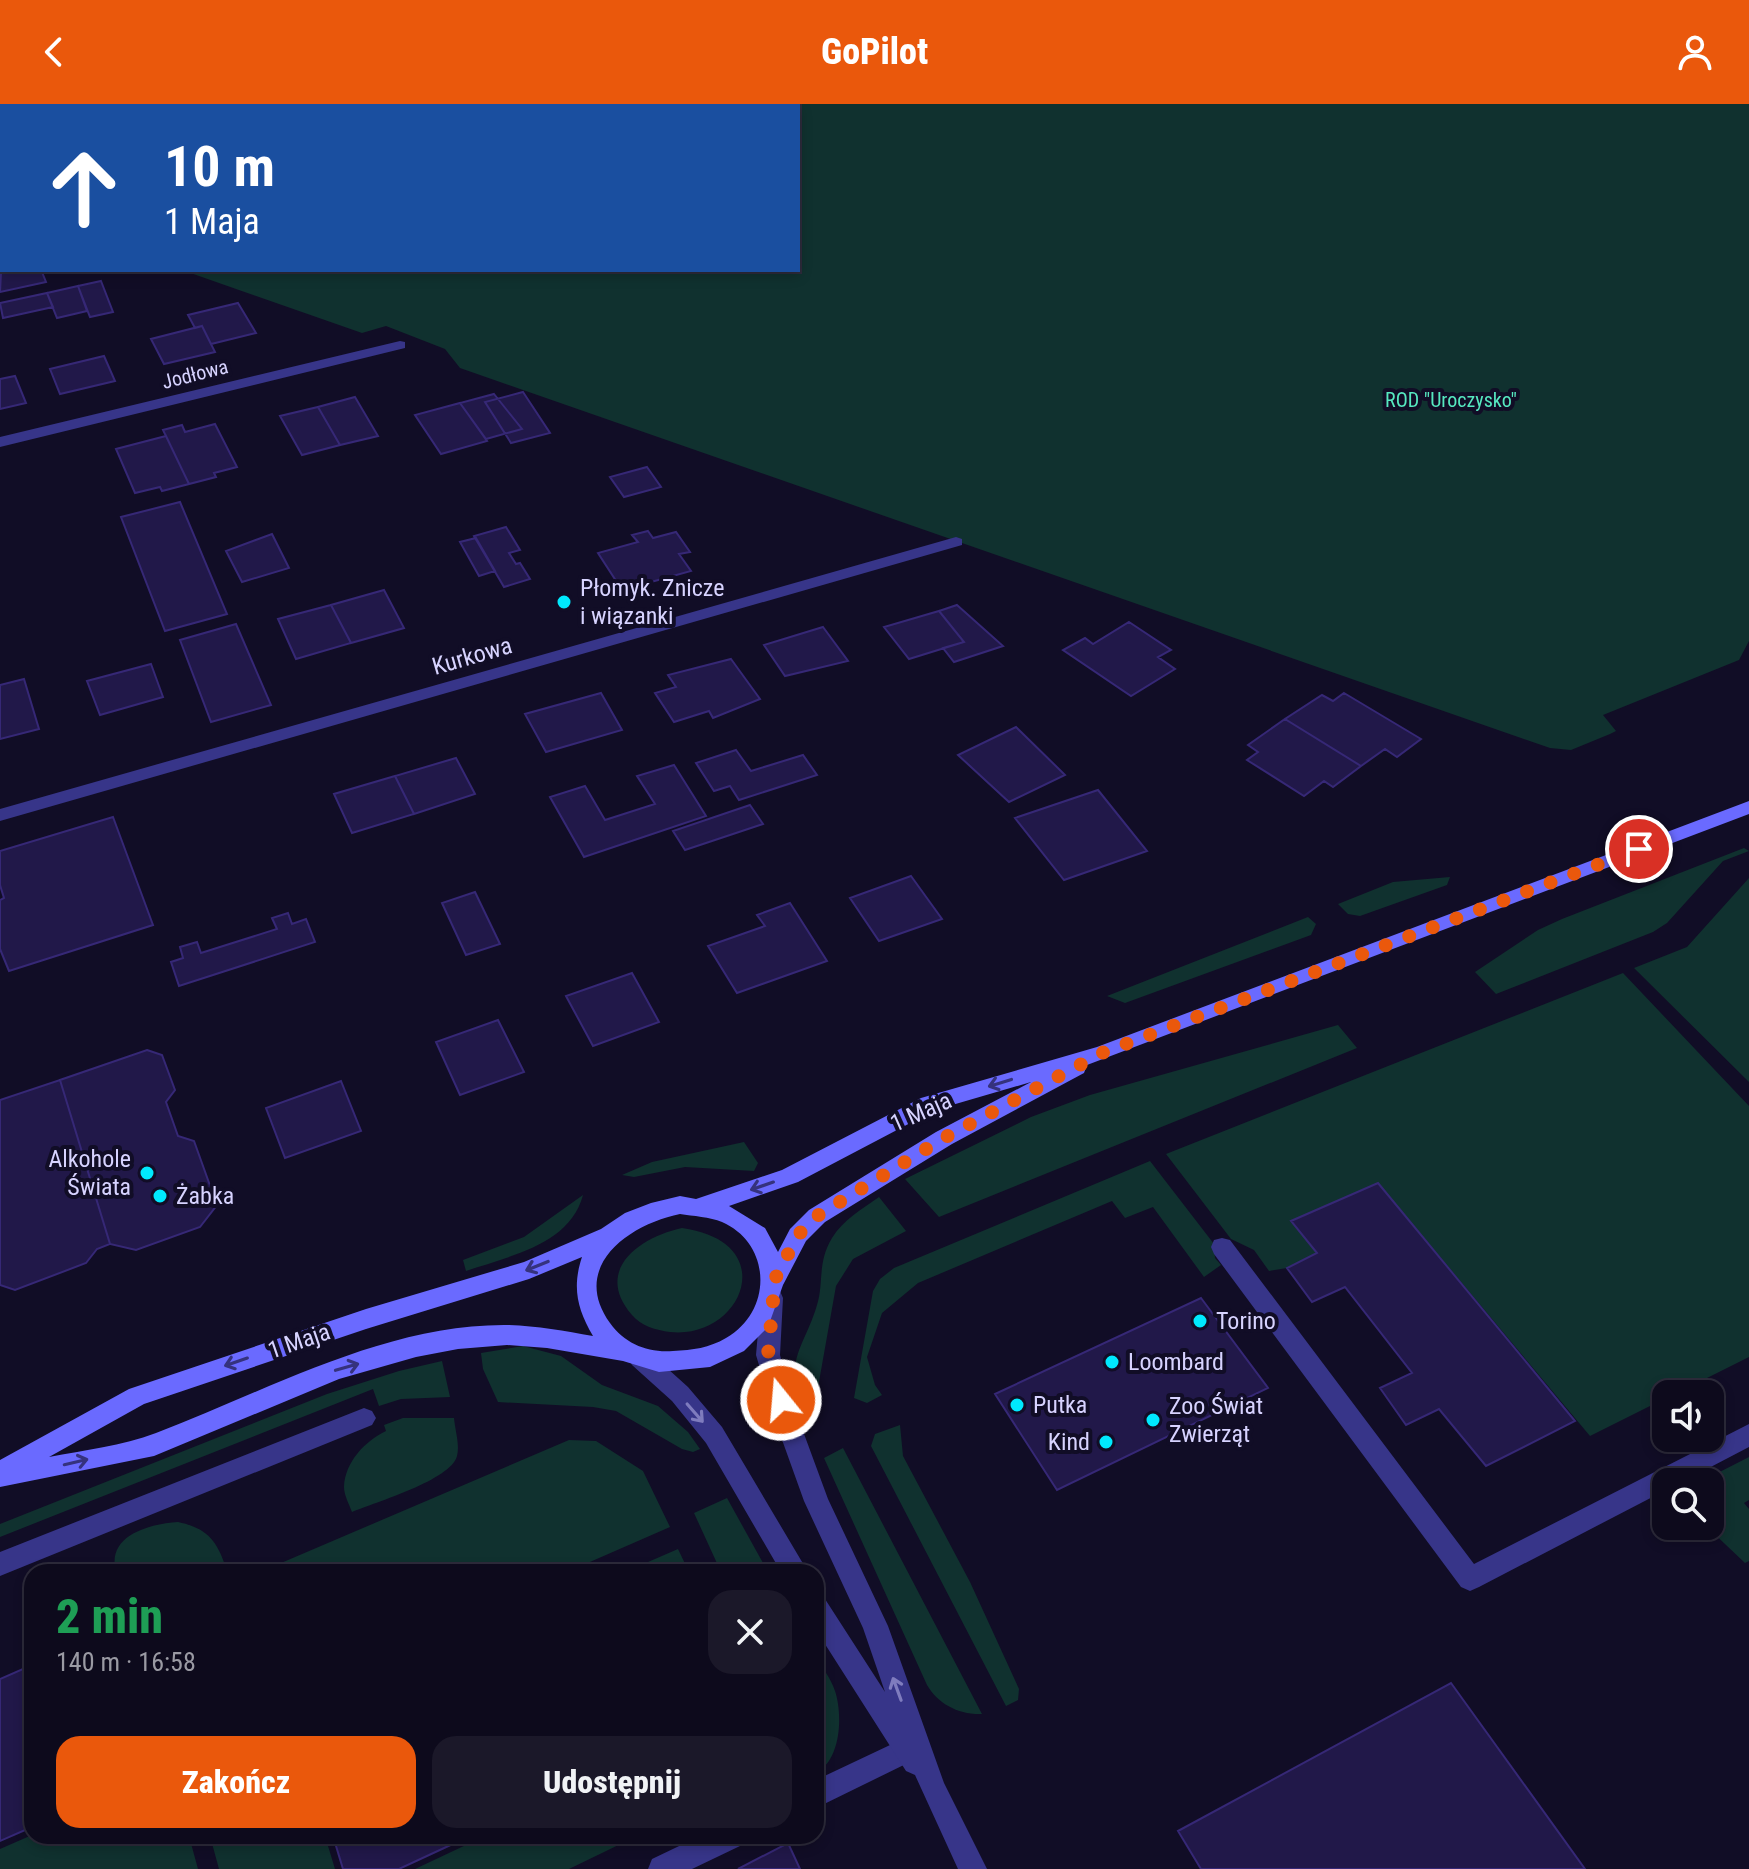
<!DOCTYPE html>
<html lang="pl">
<head>
<meta charset="utf-8">
<style>
	body { margin:0; font-family:"Roboto Condensed",sans-serif; background:#1b1829; color:#f1f3f6; height:100vh; display:flex; flex-direction:column; font-size:30px; white-space:nowrap }
	* { box-sizing:border-box; margin:0 }
	p { font-size:26px; color:#9a9aa3 }
	.icon { flex:none; width:44px; height:44px; fill:none; stroke:currentColor; stroke-width:2; stroke-linecap:round; stroke-linejoin:round }
	.map { position:relative; flex:1; overflow:hidden }
	.panel { position:absolute; left:24px; top:1460px; width:800px; height:280px; display:flex; flex-direction:column; background:#0d0a1c; border-radius:24px; box-shadow:0 4px 12px #0003,0 0 0 2px #2d2b3b }
	.panel>* { flex:none }
	.banner { position:absolute; left:0px; top:0px; width:800px; height:168px; box-shadow:0 4px 12px #0003,0 0 0 2px #2d2b3b; background:#1a4fa0; color:#fff; overflow:hidden }
	.fabs { position:absolute; left:1652px; top:1276px; display:grid; gap:16px }
	.fabs a { display:grid; place-items:center; width:72px; height:72px; border-radius:16px; background:#0d0a1c; box-shadow:0 4px 12px #0003,0 0 0 2px #2d2b3b; font-size:40px }
	.pin { position:absolute; display:grid; place-items:center; width:68px; height:68px; color:#fff; margin:-34px; border:4px solid #fff; border-radius:50%; box-shadow:0 2px 8px #0007 }
	.me { position:absolute; width:88px; margin:-44px; rotate:343deg; stroke-linejoin:round; filter:drop-shadow(0 0 6px #0008) }
	.turn { display:flex; align-items:center; gap:28px; height:168px; padding:0 32px; font-size:36px }
	.turn .icon { width:104px; height:104px; stroke-width:2.5 }
	.turn b { display:block; font-size:56px; line-height:68px }
	.round { display:grid; place-items:center; flex:none; width:84px; height:84px; border-radius:24px; background:#1b1829 }
	.head { display:flex; align-items:center; justify-content:space-between; height:136px; padding:0 32px }
	h1 { font-size:48px; font-weight:800; line-height:60px; color:#1e9e55 }
	.action { display:flex; gap:16px; margin-top:auto; padding:16px 32px }
	.action a { flex:1; height:92px; border-radius:24px; background:#ea580c; color:#fff; font-size:32px; font-weight:800; line-height:92px; text-align:center }
	.action a+a { background:#1b1829; color:#f1f3f6 }
	header { display:flex; justify-content:space-between; align-items:center; height:104px; padding:0 32px; background:#ea580c; color:#fff; font-size:36px; font-weight:800 }
	.map>svg:first-child { display:block }
	.green { fill:#10312f }
	.building { fill:#211849; stroke:#362876; stroke-width:2 }
	.lines { fill:none; stroke-linecap:round; stroke-linejoin:round }
	.service { fill:#373589; fill-rule:evenodd }
	.minor { fill:#373589; fill-rule:evenodd }
	.tertiary { fill:#373589; fill-rule:evenodd }
	.secondary { fill:#6a6aff; fill-rule:evenodd }
	.oneway { stroke:#35327d }
	.oneway2 { stroke:#7f7cbe }
	.route { stroke:#ea580c; stroke-width:14; stroke-dasharray:0 25.2 }
	.poi-dot { fill:#00e9fe; stroke:#110d26; stroke-width:3 }
	.labels { text-anchor:middle; stroke-width:8; stroke-linejoin:round; paint-order:stroke }
	.far-street-label { font-size:20px; fill:#d7d3ff; stroke:#110d26 }
	.far-park-label { font-size:20px; fill:#56e8c0; stroke:#110d26 }
	.poi-label { font-size:24px; fill:#d7d3ff; stroke:#110d26; text-anchor:start }
	.street-label { font-size:24px; fill:#d7d3ff; stroke:#110d26 }
</style>
</head>
<body>
<header><svg class="icon" aria-label="back" viewBox="0 0 24 24"><path d="M15 5l-7 7 7 7"/></svg>GoPilot<svg class="icon" aria-label="person" viewBox="0 0 24 24"><circle cx="12" cy="8" r="4"/><path d="M4 21q1-7 8-7t8 7"/></svg></header>
<div class="map">
<svg width="1749" height="1765" viewBox="0 0 1749 1765">
	<rect width="100%" height="100%" fill="#110d26"/>
	<path class="green" d="M242 0H1749V537L1739 556 1603 611 1616 627 1610 630 1571 646 1550 644 460 264 445 245 386 222 362 229 182 166H798V2H239Z
		M1744 744 1749 747 1723 757 1667 819 1653 828 1496 890 1475 868 1538 826 1562 815Z
		M1450 773 1447 781 1360 812 1348 810 1338 800 1393 778Z
		M1749 774V978L1634 864 1687 843Z
		M1308 813 1316 820 1311 831 1125 899 1107 892Z
		M1623 869 1749 1002V1253L1675 1290H1666V1294L1590 1332 1378 1079 1292 1117 1317 1149 1287 1164 1269 1167 1254 1146 1231 1135 1166 1050Z
		M1338 921 1357 944 939 1113 905 1075 1031 1013 1090 991Z
		M744 1038 758 1059 754 1067 685 1063 634 1073 622 1071 652 1058Z
		M1150 1057 1214 1140 1215 1154 1221 1161 1204 1173 1153 1103 1125 1114 1112 1097 918 1179 882 1209 867 1253 875 1281 882 1291 867 1299 854 1294 873 1187 880 1175 894 1164Z
		M583 1091C570 1141 509 1152 466 1167L463 1156 524 1133Z
		M879 1093 906 1127 853 1155 836 1182 817 1289 811 1297 801 1302C784 1255 805 1242 817 1201 824 1179 817 1159 832 1134 843 1116 862 1105 879 1093Z
		M682 1124C783 1138 742 1236 670 1228 656 1226 641 1222 632 1211 593 1166 640 1133 682 1124Z
		M523 1242 561 1252 602 1281 658 1302 688 1328 700 1345 693 1348 682 1345 616 1307 593 1303 498 1298 483 1265 481 1249Z
		M442 1257 450 1293 401 1295 379 1302 373 1285 0 1433V1420L327 1290 399 1267Z
		M403 1314H454C455 1326 460 1341 457 1352 451 1376 376 1398 352 1408 349 1400 344 1391 344 1383 345 1358 365 1337 386 1327L384 1321Z
		M900 1321 903 1352 970 1478 1019 1585 1018 1596 1006 1602 871 1342 875 1330Z
		M569 1336 596 1337 643 1367 670 1423 567 1468H260Z
		M843 1344 982 1610C959 1611 938 1600 927 1581L824 1354Z
		M1749 1353V1396L1744 1399 1749 1405V1457L1745 1459 1706 1422H1710V1378H1700Z
		M727 1394 768 1468H721L694 1409Z
		M178 1418C206 1424 216 1435 225 1461L209 1468H116C106 1431 150 1420 178 1418Z
		M678 1445 689 1468H625Z
		M816 1553C822 1563 831 1575 835 1587 843 1611 841 1656 816 1669Z
		M32 1731 189 1732 198 1765H0V1745Z
		M210 1732H325L335 1765H219Z
		M485 1732H637L569 1765H415Z"/>
	<path class="building" d="M2 150V166H49L42 168 46 178 0 188Z
		M101 177 113 208 90 213 78 182Z
		M78 182 87 207 57 214 47 189Z
		M47 189 53 203 3 214 0 199Z
		M238 199 256 229 211 240 202 222 195 224 188 211Z
		M202 222 215 248 164 260 151 235Z
		M104 252 115 277 60 290 50 265Z
		M15 272 26 299 0 305V275Z
		M523 288 550 329 511 339 485 298Z
		M494 290 522 325 486 335 460 299Z
		M355 293 378 332 340 341 318 303Z
		M460 299 487 337 441 350 415 311Z
		M318 303 340 341 302 351 280 312Z
		M215 320 237 363 214 369 216 373 189 380 163 326 182 321 185 328Z
		M166 332 189 380 162 387 160 383 135 389 116 345Z
		M647 363 661 383 624 393 610 373Z
		M180 398 227 510 165 527 121 413Z
		M506 423 520 446 509 449 516 460 520 459 530 475 504 483 474 432Z
		M648 427 653 434 676 428 690 448 679 450 691 467 622 486 598 449 638 438 632 431Z
		M272 430 289 464 242 478 226 447Z
		M476 434 495 467 479 472 460 438Z
		M384 486 404 524 351 539 331 501Z
		M331 501 351 539 296 555 278 515Z
		M957 501 1003 542 954 558 943 544 964 538 939 507Z
		M939 507 964 538 909 555 884 523Z
		M1129 518 1171 546 1158 553 1175 565 1131 592 1063 546 1085 534 1093 540Z
		M236 520 271 601 211 618 180 536Z
		M823 523 848 557 785 572 764 541Z
		M731 555 760 595 713 614 709 607 674 618 655 589 676 583 668 571Z
		M151 560 163 593 100 611 87 577Z
		M24 575 39 625 0 635V581Z
		M601 589 622 626 546 648 525 610Z
		M1344 589 1421 635 1397 653 1385 645 1361 662 1285 615 1322 591 1333 597Z
		M1285 615 1361 662 1333 683 1324 677 1304 692 1247 656 1258 648 1248 641Z
		M1016 623 1065 671 1009 698 958 651Z
		M736 646 751 667 803 651 817 671 739 696 730 682 714 687 696 659Z
		M456 654 475 690 414 710 395 672Z
		M674 661 706 712 584 753 550 693 585 682 605 716 655 700 637 672Z
		M395 672 414 710 352 729 334 690Z
		M1098 686 1147 747 1064 776 1015 714Z
		M750 701 763 720 685 746 673 727Z
		M113 713 153 821 9 867 0 845V796L4 794 0 781V747Z
		M911 772 942 815 879 837 850 794Z
		M475 788 500 840 466 851 442 799Z
		M790 799 827 857 737 889 708 842 765 822 757 811Z
		M288 809 292 820 306 815 315 838 179 882 171 858 183 854 180 843 197 838 201 849 277 825 272 814Z
		M632 869 659 918 593 942 566 892Z
		M498 916 524 968 460 991 436 938Z
		M147 946 162 951 175 986 166 998 178 1032 194 1037 217 1101 200 1123 136 1146 110 1140 60 976Z
		M60 976 110 1140 97 1145 86 1159 15 1186 0 1181V996Z
		M341 977 361 1027 285 1054 266 1004Z
		M1378 1079 1575 1317 1486 1362 1439 1305 1406 1321 1380 1284 1412 1269 1345 1183 1312 1198 1287 1164 1317 1149 1291 1117Z
		M1201 1194 1268 1284 1057 1386 995 1290Z
		M32 1561V1723L0 1737V1575Z
		M1451 1579 1585 1765H1201L1178 1727Z
		M333 1732H470L399 1765H343Z
		M788 1739 800 1765H738Z"/>
	<g class="lines">
		<path class="service" d="M1222 1134 1230 1136 1474 1460 1749 1320V1343L1682 1378H1666V1386L1479 1483 1470 1487 1461 1483 1214 1150 1211 1143 1214 1136Z
			M364 1304 372 1307 376 1314 372 1321 0 1472V1448Z
			M907 1633 916 1637 920 1646 916 1655 816 1704V1676Z
			M700 1732H744L740 1742 692 1765H648L652 1755Z"/>
		<path class="minor" d="M400 237 405 238V244L0 343V333Z
			M956 433 962 435V441L0 717V705Z"/>
		<path class="tertiary" d="M772 1184 780 1187 783 1194 780 1251 800 1319 828 1395 888 1522 944 1679 987 1765H958L915 1671 906 1667 816 1526V1491L825 1495 885 1588 863 1524 804 1397 776 1319 756 1251 761 1194 764 1187Z
			M640 1244 648 1247 688 1283 722 1323 808 1468H781L706 1339 672 1297 632 1261 628 1254 632 1247Z"/>
		<path class="secondary" d="M1749 697V710L1087 961 1084 969 952 1040 825 1118 806 1137 783 1181 768 1223 744 1247 710 1263 659 1268 623 1257 547 1244 507 1241 458 1245 416 1253 339 1275 154 1352 0 1383V1356L129 1285 366 1205 524 1158 601 1125 625 1109 651 1099 680 1092 696 1095 782 1066 921 994 1097 943ZM1031 978 936 1028 809 1106 790 1125 778 1148 765 1124 729 1102 798 1078 935 1006ZM680 1110C693 1112 710 1113 722 1118 772 1140 773 1207 726 1234 709 1244 693 1246 673 1247 648 1249 625 1240 610 1219 569 1162 630 1120 680 1110ZM582 1153C572 1183 577 1205 593 1232 565 1227 537 1222 509 1221 386 1219 267 1287 156 1329 122 1342 84 1346 49 1353L144 1300 366 1225 529 1175Z"/>
	</g>
	<defs><path id="oneway-shaft" d="M-6 0H5M1.5-3L5.5 0L1.5 3" fill="none" stroke-width="1.6" stroke-linecap="round" stroke-linejoin="round" transform="scale(2)"/></defs>
	<g class="oneway">
		<use href="#oneway-shaft" transform="translate(1000 979) rotate(163)"/>
		<use href="#oneway-shaft" transform="translate(762 1082) rotate(161)"/>
		<use href="#oneway-shaft" transform="translate(537 1162) rotate(158)"/>
		<use href="#oneway-shaft" transform="translate(236 1258) rotate(161)"/>
		<use href="#oneway-shaft" transform="translate(347 1263) rotate(-16)"/>
		<use href="#oneway-shaft" transform="translate(76 1358) rotate(-13)"/>
	</g>
	<g class="oneway2">
		<use href="#oneway-shaft" transform="translate(695 1309) rotate(49)"/>
		<use href="#oneway-shaft" transform="translate(897 1585) rotate(-110)"/>
	</g>
	<g class="lines">
		<path class="route" d="M781 1296 768 1251 775 1175 798 1131 817 1112 944 1034 1102 949 1639 745"/>
	</g>
	<g class="poi-dot">
		<circle cx="564" cy="498" r="8"/>
		<circle cx="147" cy="1069" r="8"/>
		<circle cx="160" cy="1092" r="8"/>
		<circle cx="1200" cy="1217" r="8"/>
		<circle cx="1112" cy="1258" r="8"/>
		<circle cx="1017" cy="1301" r="8"/>
		<circle cx="1153" cy="1316" r="8"/>
		<circle cx="1106" cy="1338" r="8"/>
	</g>
	<g class="labels">
		<g class="far-street-label">
			<text transform="translate(195 270) rotate(-14)" y="7">Jodłowa</text>
		</g>
		<g class="far-park-label">
			<text x="1451" y="303">ROD "Uroczysko"</text>
		</g>
		<g class="poi-label">
			<text x="580" y="492">Płomyk. Znicze<tspan x="580" dy="28">i wiązanki</tspan></text>
			<text x="131" y="1063" text-anchor="end">Alkohole<tspan x="131" dy="28">Świata</tspan></text>
			<text x="176" y="1100">Żabka</text>
			<text x="1216" y="1225">Torino</text>
			<text x="1128" y="1266">Loombard</text>
			<text x="1033" y="1309">Putka</text>
			<text x="1169" y="1310">Zoo Świat<tspan x="1169" dy="28">Zwierząt</tspan></text>
			<text x="1090" y="1346" text-anchor="end">Kind</text>
		</g>
		<g class="street-label">
			<text transform="translate(472 552) rotate(-16)" y="8">Kurkowa</text>
			<text transform="translate(921 1008) rotate(-24)" y="8">1 Maja</text>
			<text transform="translate(299 1237) rotate(-19)" y="8">1 Maja</text>
		</g>
	</g>
</svg>
<div class="fabs">
<a><svg class="icon" aria-label="sound" viewBox="0 0 24 24"><path d="M4 9h4l5-4v14l-5-4H4zM17 9q2 3 0 6"/></svg></a>
<a><svg class="icon" aria-label="search" viewBox="0 0 24 24"><circle cx="10" cy="10" r="6"/><path d="M15 15l6 6"/></svg></a>
</div>
<div class="pin" style="left:1639px;top:745px;background:#d93025"><svg class="icon" aria-label="arrive" viewBox="0 0 24 24"><path d="M6 21V4h12l-3 4 3 4H6"/></svg></div>
<svg class="me" style="left:781px;top:1296px" viewBox="-20 -20 40 40"><circle r="17" fill="#ea580c" stroke="#fff" stroke-width="3"/><path d="M0-11L8 9 0 5-8 9z" fill="#fff"/></svg>
<div class="banner">
<div class="turn"><svg class="icon" aria-label="ahead" viewBox="0 0 24 24"><path d="M12 20V5M6 11l6-6 6 6"/></svg><div><b>10 m</b>1 Maja</div></div>
</div>
<section class="panel">
<div class="head"><div><h1>2 min</h1><p>140 m · 16:58</p></div><a class="round"><svg class="icon" aria-label="close" viewBox="0 0 24 24"><path d="M6 6l12 12M18 6L6 18"/></svg></a></div>
<div class="action"><a>Zakończ</a><a>Udostępnij</a></div>
</section>
</div>
</body>
</html>
